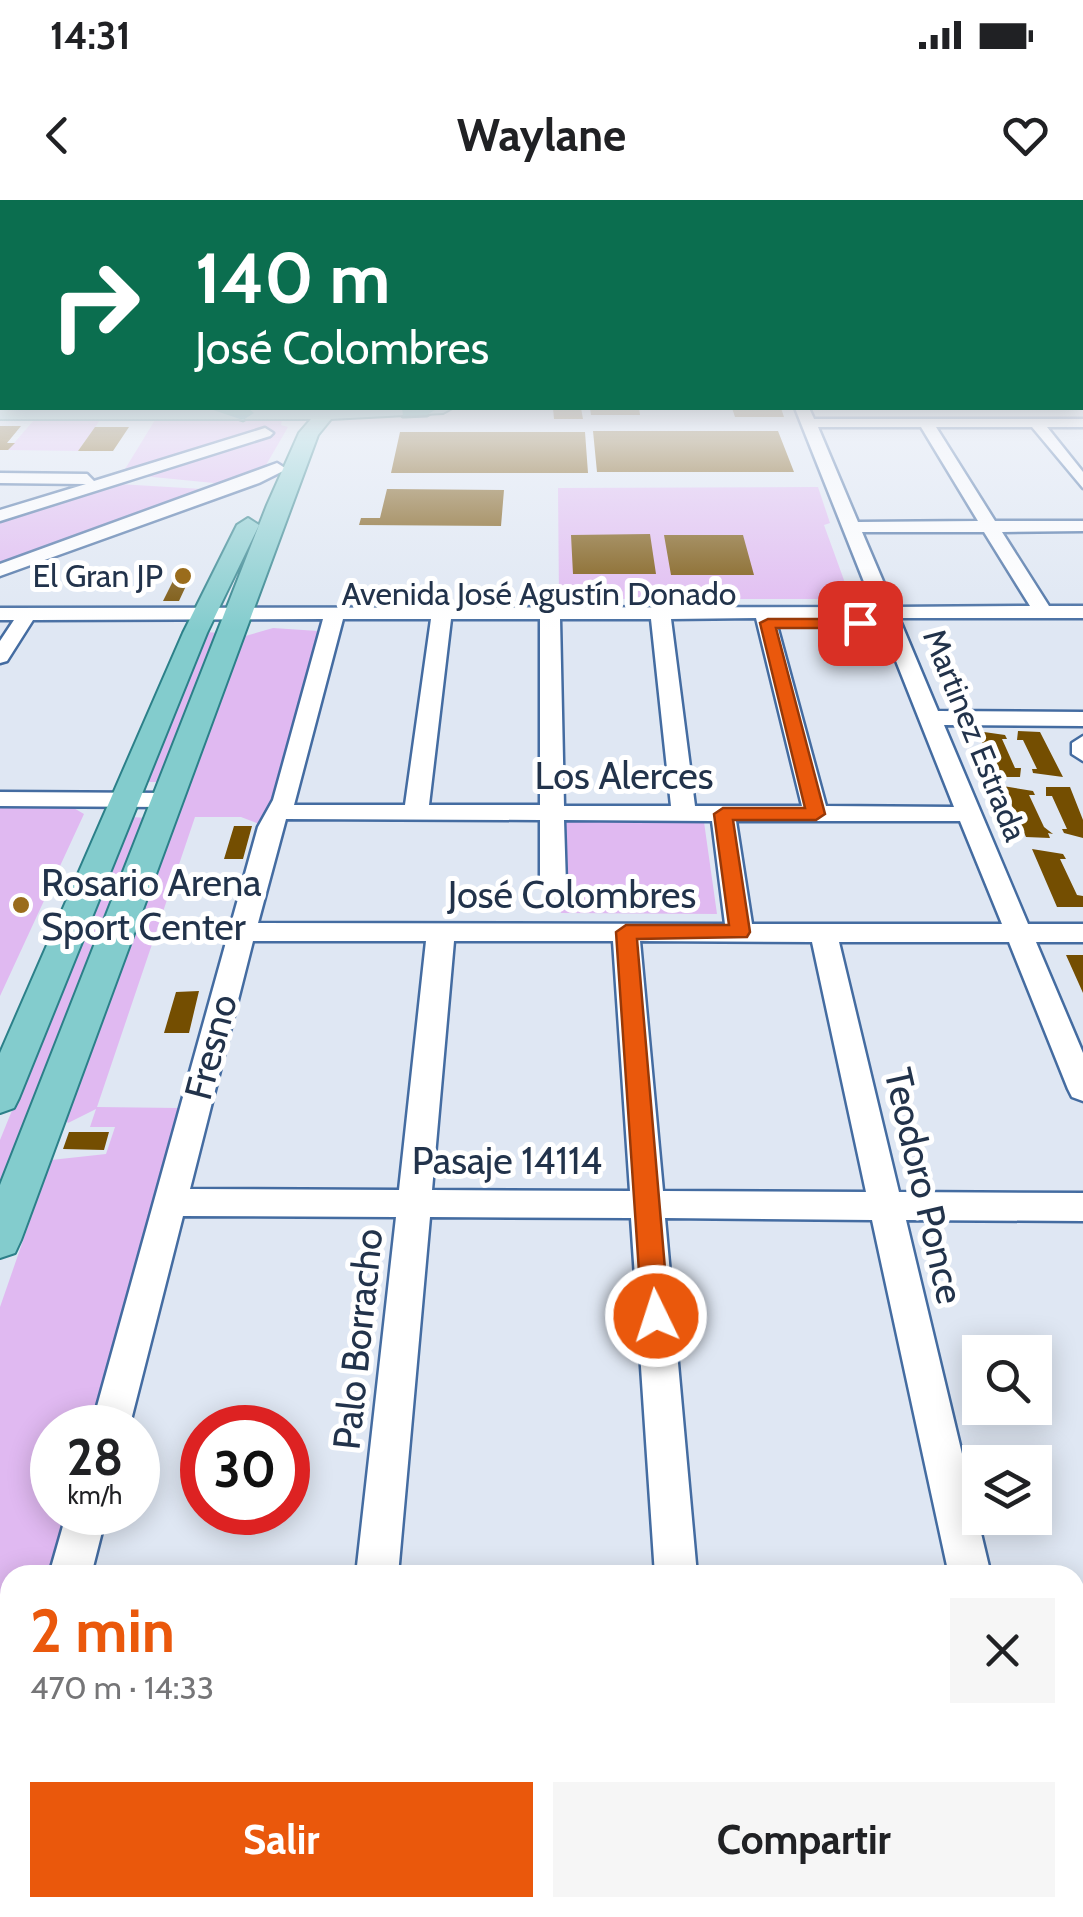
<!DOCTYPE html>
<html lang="es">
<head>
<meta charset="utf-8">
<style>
	body { margin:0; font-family:Cabin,sans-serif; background:#f6f6f6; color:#202124; height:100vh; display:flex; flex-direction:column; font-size:38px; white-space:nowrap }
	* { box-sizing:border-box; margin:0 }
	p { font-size:32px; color:#757577 }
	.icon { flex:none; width:55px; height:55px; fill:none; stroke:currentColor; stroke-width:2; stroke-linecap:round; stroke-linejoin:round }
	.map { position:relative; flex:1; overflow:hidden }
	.sheet { position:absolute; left:0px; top:1365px; width:1085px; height:352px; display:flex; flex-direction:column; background:#fff; border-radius:30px 30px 0 0; box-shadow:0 5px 25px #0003 }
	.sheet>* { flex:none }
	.guide { position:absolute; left:0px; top:0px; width:1085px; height:210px; box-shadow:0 5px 25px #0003; background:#0b6e4f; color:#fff; overflow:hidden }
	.buttons { position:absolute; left:962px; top:1135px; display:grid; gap:20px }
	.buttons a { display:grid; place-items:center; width:90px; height:90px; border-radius:0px; background:#fff; box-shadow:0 5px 25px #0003; font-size:50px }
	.speed { position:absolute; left:30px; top:1205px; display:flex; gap:20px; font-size:50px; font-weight:700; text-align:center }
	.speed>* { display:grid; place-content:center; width:130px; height:130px; border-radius:50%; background:#fff; box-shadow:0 5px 25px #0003; line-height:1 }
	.speed small { font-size:25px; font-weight:400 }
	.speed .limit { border:15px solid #d22; background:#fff; color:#111 }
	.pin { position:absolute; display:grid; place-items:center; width:85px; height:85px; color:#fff; margin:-42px; border-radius:20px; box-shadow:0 5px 15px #0006 }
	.me { position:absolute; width:110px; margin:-55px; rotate:356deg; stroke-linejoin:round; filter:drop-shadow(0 0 8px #0008) }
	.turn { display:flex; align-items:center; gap:35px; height:210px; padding:0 30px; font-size:45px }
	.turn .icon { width:130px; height:130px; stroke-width:2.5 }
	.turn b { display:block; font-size:70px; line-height:85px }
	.round { display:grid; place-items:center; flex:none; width:105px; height:105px; border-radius:0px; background:#f6f6f6 }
	.overview { display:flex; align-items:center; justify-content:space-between; height:170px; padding:0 30px }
	h1 { font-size:60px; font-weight:800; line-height:75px; color:#ea580c }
	.action { display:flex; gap:20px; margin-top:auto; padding:20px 30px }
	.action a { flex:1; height:115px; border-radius:0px; background:#ea580c; color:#fff; font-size:40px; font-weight:800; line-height:115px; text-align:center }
	.action a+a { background:#f6f6f6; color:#202124 }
	.status { display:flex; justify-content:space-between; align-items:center; height:70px; padding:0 50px; background:#fff; direction:ltr }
	.status svg { height:28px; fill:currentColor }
	header { display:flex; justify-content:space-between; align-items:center; height:130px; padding:0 30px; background:#fff; font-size:45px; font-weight:800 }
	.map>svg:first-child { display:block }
	.green { fill:#e0b9f1 }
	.building { fill:#744e01 }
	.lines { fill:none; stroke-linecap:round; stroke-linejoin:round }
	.minor-casing { stroke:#446ca1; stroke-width:5 }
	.major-casing { stroke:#2c8089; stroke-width:4 }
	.highway-casing { stroke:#2c8089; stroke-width:5 }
	.minor { fill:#fff; fill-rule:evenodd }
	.major { fill:#83cccd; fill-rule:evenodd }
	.highway { fill:#31aaab; fill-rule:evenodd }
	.route { fill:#ea580c; stroke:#983908; stroke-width:2.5 }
	.poi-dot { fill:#9a6c1c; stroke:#fff; stroke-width:4 }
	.labels { text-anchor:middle; stroke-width:10; stroke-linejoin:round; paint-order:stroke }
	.far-poi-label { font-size:32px; fill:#22334b; stroke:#fff; text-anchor:end }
	.far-street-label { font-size:32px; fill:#22334b; stroke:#fff }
	.street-label { font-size:38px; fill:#22334b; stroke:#fff }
	.poi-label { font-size:38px; fill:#22334b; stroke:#fff; text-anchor:start }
</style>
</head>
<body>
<div class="status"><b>14:31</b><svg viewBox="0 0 49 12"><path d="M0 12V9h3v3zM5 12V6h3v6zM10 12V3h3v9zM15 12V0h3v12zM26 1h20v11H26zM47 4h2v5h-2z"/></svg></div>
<header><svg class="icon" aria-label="back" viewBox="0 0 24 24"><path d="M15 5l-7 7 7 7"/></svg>Waylane<svg class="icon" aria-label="heart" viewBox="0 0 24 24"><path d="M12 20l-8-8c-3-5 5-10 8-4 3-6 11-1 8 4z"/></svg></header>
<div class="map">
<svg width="1083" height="1717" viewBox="0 0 1083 1717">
	<rect width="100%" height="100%" fill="#dfe7f3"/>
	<path class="green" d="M34 220H100L78 251 8 250Z
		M155 220H282L281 225 288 227 262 272 224 284 122 274Z
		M118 284 202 289 203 294 0 366V319Z
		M818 287 830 323 824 325 849 394 838 399H559L558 288Z
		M273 428 318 431 273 603 259 624 241 617H195L97 907 179 908 96 1227 52 1228V1312L74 1313 57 1375H10V1408H0V1107L51 960 106 954 115 927H90L96 909 68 923 65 919 242 437Z
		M205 432 220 433 161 582H145Z
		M0 607H72L84 614 0 796Z
		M131 617 148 618 0 1003V940Z
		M561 622H704L717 714 561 713Z"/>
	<path class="building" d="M553 208H581L583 219H554Z
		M590 208H639L640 215H591Z
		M732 208H781L784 217H735Z
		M0 226H21L7 243H15L8 250H0Z
		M95 227H129L113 251H78Z
		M593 231H778L794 272H597Z
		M400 232H585L588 273H391Z
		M387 289 504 290 501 326 359 325 361 318H380Z
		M650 334 656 374H573L571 335Z
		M664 335H743L754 375H671Z
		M177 373H192L179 401H163Z
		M977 531 1005 535 1007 539H1002L1015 568H1021L1020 577H997Z
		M1018 531 1040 532 1063 577 1033 573 1032 569H1037L1023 540H1017Z
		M1003 586 1033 591 1035 595H1029L1044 627 1053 634 1048 633 1050 638 1026 637Z
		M1046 587H1070L1083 620V638L1064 633 1062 629H1067L1052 596H1046Z
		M234 626H252L243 659H224Z
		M1032 649 1063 654 1066 659H1060L1077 695 1083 696V707H1057Z
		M1066 755H1083V793Z
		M199 791 189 833H164L176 792Z
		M69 932H109L104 950 63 949Z"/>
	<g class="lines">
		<defs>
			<path id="minor" d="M795 208H809L814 219H1083V227H1047L1083 272V288L1032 227H936L995 321H1083V331L1002 332 1049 406H1083V418H899L938 511 1083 512V526L944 525 1028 724H1083V742H1036L1083 853V901L1072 897 1068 889 1009 742H839L899 992 1083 993V1021L906 1020 991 1375H949L872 1020 665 1018 697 1375H655L631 1018 430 1017 398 1375H356L396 1017 183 1016 129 1228H91L258 627 273 600 323 419 33 420 7 461 0 463V441L14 420H0V408L874 407ZM818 227H921L978 321 858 322ZM862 332H984L1030 406 894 407ZM756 418 802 606H695L671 419ZM775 418H879L954 607 826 606ZM343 419H431L405 605H294ZM451 419H540V605H429ZM560 419H651L671 606H564ZM286 619 540 620V685L553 693 566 685 564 620 712 621 725 724 258 723ZM736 621H960L1002 724H752ZM253 741H426L399 990 190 989ZM454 741H613L630 991 432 990ZM640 741 812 742 866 992 663 991Z
				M265 228 273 233 270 236 0 321V310L86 284 0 283V273L87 274 94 281Z
				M277 263 285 268 283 271 259 283 0 376V364Z
				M1083 536V561L1072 554V543Z
				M0 592 166 593 178 600 166 607 0 606Z
				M67 1312H107L91 1375H49Z
				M1075 1423H1083V1467H1075Z
				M0 1426H10V1470H0Z
				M10 1578V1660L0 1664V1582Z
				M775 1708H825L826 1717H776Z"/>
			<path id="major" d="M0 207 452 208 443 213 331 219 318 235 21 1040 15 1053 0 1058V985L267 305 299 233 311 219H0Z
				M248 318 259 325 207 433 19 898 14 908 0 913V853L183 433 237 325Z"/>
			<path id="highway" d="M207 208H248L254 213 243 220Z
				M402 208H438L427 215 403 216Z"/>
		</defs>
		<use href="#minor" class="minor-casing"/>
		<use href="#major" class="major-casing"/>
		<use href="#highway" class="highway-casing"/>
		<use href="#minor" class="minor"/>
		<use href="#major" class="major"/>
		<use href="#highway" class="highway"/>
	</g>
	<linearGradient id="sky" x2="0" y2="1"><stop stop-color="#84b8f0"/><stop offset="0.44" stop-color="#f1f4fa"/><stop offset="1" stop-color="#f1f4fa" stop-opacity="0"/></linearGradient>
	<rect width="1083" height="431" fill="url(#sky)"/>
	<path class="route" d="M768 419H860L868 423 860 428H776L825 614 816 620H733L750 732 747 737 637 739 669 1116 665 1124 656 1128 646 1124 642 1116 616 732 626 725H729L714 614 723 608H805L760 423Z"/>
	<g class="poi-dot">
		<circle cx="183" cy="376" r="10"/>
		<circle cx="21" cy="705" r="10"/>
	</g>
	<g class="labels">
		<g class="far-poi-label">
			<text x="163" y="387">El Gran JP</text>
		</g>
		<g class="far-street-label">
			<text x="539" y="405">Avenida José Agustín Donado</text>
			<text transform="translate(975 535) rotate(68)" y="11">Martinez Estrada</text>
		</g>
		<g class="street-label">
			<text x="624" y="589">Los Alerces</text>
			<text x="572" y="708">José Colombres</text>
			<text transform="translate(211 847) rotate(-75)" y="13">Fresno</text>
			<text x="507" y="974">Pasaje 14114</text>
			<text transform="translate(924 986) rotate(77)" y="13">Teodoro Ponce</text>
			<text transform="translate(358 1139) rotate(-84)" y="13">Palo Borracho</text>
		</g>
		<g class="poi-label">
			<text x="41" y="696">Rosario Arena<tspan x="41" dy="44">Sport Center</tspan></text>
		</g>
	</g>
</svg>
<div class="buttons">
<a><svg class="icon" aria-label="search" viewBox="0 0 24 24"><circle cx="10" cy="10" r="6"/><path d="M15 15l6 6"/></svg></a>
<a><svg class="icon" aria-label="layers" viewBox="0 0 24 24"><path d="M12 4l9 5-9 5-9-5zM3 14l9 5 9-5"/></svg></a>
</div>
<div class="speed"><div>28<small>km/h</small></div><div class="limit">30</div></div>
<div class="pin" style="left:860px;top:423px;background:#d93025"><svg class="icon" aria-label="arrive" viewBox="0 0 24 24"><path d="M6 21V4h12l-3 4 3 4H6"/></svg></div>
<svg class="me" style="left:656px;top:1116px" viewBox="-20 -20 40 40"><circle r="17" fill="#ea580c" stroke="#fff" stroke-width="3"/><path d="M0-11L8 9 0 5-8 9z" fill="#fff"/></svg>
<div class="guide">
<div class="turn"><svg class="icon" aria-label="right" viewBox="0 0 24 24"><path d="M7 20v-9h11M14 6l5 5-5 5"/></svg><div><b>140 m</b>José Colombres</div></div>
</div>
<section class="sheet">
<div class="overview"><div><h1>2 min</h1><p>470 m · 14:33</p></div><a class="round"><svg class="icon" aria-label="close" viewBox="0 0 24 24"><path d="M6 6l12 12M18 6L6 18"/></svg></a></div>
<div class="action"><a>Salir</a><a>Compartir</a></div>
</section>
</div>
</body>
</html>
